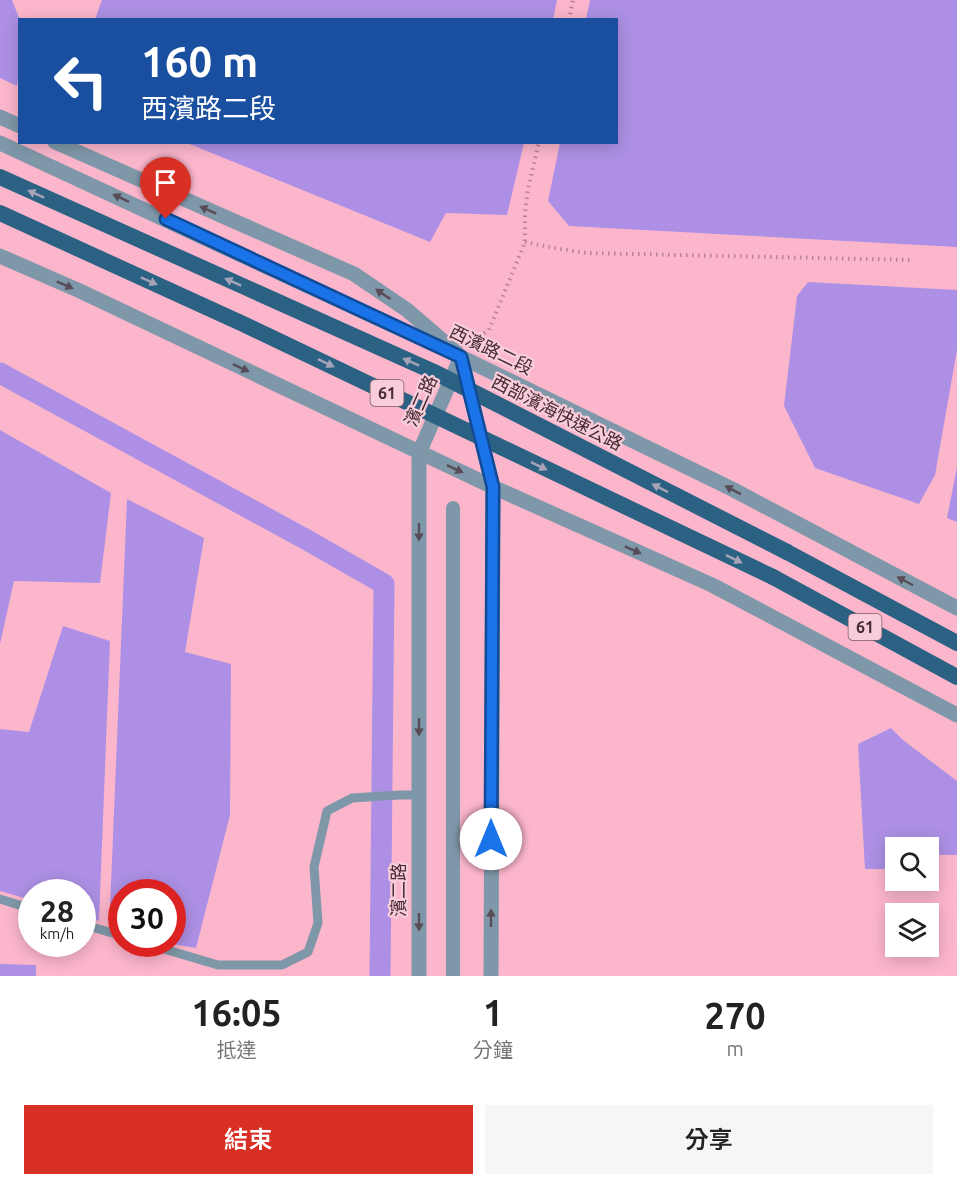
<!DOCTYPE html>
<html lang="zh-TW">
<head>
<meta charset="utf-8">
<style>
	body { margin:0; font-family:Ubuntu,"Noto Sans TC",sans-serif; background:#f6f6f6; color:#222; height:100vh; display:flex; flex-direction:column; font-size:22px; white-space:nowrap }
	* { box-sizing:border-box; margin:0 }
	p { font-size:20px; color:#767676 }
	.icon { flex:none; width:33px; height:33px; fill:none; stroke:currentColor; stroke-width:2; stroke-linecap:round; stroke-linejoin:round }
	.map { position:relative; height:976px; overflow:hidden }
	.side { display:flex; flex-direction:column; background:#fff; flex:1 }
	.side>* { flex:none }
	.guide { position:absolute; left:18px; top:18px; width:600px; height:126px; border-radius:0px; box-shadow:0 3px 15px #0003; background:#1a4fa0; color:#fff; overflow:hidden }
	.fabs { position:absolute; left:885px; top:837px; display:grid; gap:12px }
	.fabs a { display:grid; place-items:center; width:54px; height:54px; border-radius:0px; background:#fff; box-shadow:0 3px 15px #0003; font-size:30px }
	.speed { position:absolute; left:18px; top:879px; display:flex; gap:12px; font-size:30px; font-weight:700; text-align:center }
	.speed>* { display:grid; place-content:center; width:78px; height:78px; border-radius:50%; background:#fff; box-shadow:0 3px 15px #0003; line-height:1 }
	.speed small { font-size:15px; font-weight:400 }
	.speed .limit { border:9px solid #d22; background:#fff; color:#111 }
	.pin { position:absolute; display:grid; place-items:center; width:51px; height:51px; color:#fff; margin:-62px -26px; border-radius:50% 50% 50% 0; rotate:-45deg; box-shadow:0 0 6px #0007 }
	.pin .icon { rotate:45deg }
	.me { position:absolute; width:66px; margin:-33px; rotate:0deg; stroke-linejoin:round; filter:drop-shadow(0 0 4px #0008) }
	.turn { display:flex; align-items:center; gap:21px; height:126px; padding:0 24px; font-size:27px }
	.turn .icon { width:78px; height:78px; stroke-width:2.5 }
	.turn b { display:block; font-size:42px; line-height:51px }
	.eta { display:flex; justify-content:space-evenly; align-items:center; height:102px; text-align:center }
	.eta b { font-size:36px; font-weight:600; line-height:42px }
	.action { display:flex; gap:12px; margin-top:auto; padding:12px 24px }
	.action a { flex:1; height:69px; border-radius:0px; background:#d93025; color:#fff; font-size:24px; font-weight:600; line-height:69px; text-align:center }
	.action a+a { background:#f6f6f6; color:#222 }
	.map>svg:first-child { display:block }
	.water { fill:#ad90e5 }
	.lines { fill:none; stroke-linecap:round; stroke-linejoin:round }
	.canal { stroke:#ad90e5; stroke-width:21 }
	.path { stroke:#b98394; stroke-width:4; stroke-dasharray:1.5 4.5; stroke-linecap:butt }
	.service { stroke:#7f98a9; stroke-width:9 }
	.pedestrian { stroke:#7f98a9; stroke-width:14 }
	.minor { stroke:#7f98a9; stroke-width:15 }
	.tertiary { stroke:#7f98a9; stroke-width:15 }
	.trunk { stroke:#2b6284; stroke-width:16 }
	.trunk-bridge { stroke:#2b6284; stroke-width:16 }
	.oneway { fill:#a6a2b7 }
	.oneway2 { fill:#574c57 }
	.route-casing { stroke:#114b97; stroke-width:15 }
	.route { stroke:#1a73e8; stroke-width:10 }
	.labels { text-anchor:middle; stroke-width:4.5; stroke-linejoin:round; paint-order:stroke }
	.shield { fill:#f8cdd9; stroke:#7b5c66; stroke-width:1.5 }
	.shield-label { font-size:16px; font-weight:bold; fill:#462b34 }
	.street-label { font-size:18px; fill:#462b34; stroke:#f8cdd9 }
</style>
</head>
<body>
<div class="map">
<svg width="957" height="976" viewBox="0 0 957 976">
	<rect width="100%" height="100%" fill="#fcb6cc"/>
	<path class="water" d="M0 0H12L20 20V64L17 86 0 78Z
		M102 0H557L553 20 95 19Z
		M590 0H957V247L569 226 548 201 560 143 616 142V20L586 19Z
		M187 143 524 142V143L507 215 446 213 430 242Z
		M808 282 957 290V350L935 475 919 504 815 468 784 406 797 296Z
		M0 430 111 493 100 583 14 581 0 644Z
		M957 467V522L947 518Z
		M127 499 204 538 185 652 231 664 230 815 196 948 172 944V892H122L121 934 109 932Z
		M63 626 110 641 99 921 83 916 82 892H32L31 900 0 891V729L29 732Z
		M891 728 903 740 957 781V855H929L928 848H896L895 869H865L858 744Z
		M0 964 36 965V976H0Z"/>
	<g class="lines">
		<path class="canal" d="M0 373 307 540 384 584 380 976"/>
		<path class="path" d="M569 20 573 0
			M525 242 554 248 587 253 910 260
			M469 343 489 330 525 242V213L528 189 539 142"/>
		<path class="service" d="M0 899 32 909
			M82 924 122 936
			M147 944 218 965H282L308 952 318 923 314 867 327 811 352 798 399 795H419"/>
		<path class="pedestrian" d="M453 508V976"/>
		<path class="minor" d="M0 117 20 126
			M55 142 354 274 407 310 457 353
			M461 357 493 487 491 976
			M419 976V453L461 357"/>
		<path class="tertiary" d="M0 143 461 357 732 489 957 608
			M0 256 80 291 493 487 712 585 957 715"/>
		<path class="trunk" d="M787 552 957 643
			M773 577 957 677"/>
		<path class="trunk-bridge" d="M0 177 434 372 787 552
			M0 213 241 323 773 577"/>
	</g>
	<defs><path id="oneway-solid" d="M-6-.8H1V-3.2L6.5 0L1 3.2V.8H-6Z" transform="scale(1.5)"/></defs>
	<g class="oneway">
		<use href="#oneway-solid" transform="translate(36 194) rotate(-156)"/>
		<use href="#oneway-solid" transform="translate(149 281) rotate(24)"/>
		<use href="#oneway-solid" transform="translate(233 282) rotate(-156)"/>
		<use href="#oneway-solid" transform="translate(411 362) rotate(-156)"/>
		<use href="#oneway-solid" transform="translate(326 363) rotate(26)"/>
		<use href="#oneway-solid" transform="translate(539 466) rotate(26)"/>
		<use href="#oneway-solid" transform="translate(660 488) rotate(-153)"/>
		<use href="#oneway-solid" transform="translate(734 559) rotate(26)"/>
	</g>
	<g class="oneway2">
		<use href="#oneway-solid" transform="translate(121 198) rotate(-155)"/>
		<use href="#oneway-solid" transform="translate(208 210) rotate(-156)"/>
		<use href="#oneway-solid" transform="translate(65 285) rotate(24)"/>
		<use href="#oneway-solid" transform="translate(383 294) rotate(-146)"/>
		<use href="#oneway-solid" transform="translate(241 368) rotate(25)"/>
		<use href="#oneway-solid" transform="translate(455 469) rotate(25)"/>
		<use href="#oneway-solid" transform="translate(733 490) rotate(-153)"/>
		<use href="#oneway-solid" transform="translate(419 532) rotate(90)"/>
		<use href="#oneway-solid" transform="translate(633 550) rotate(24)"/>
		<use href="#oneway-solid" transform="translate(905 581) rotate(-152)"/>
		<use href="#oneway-solid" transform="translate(419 727) rotate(90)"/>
		<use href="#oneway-solid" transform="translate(491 918) rotate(-90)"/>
		<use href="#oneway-solid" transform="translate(419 922) rotate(90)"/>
	</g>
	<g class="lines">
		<defs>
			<path id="route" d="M166 219 461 357 493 487 491 839"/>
		</defs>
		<use href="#route" class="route-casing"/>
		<use href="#route" class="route"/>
	</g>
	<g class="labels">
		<g class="shield">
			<rect x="370.5" y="380" width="33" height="26" rx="4.5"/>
			<rect x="848.5" y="614" width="33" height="26" rx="4.5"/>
		</g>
		<g class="shield-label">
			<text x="387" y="399">61</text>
			<text x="865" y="633">61</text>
		</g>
		<g class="street-label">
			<text transform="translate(491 350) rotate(26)" y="6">西濱路二段</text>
			<text transform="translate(421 401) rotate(-66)" y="6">濱二路</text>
			<text transform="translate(557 413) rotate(27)" y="6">西部濱海快速公路</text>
			<text transform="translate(399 890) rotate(-90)" y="6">濱二路</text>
		</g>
	</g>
</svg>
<div class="fabs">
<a><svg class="icon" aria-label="search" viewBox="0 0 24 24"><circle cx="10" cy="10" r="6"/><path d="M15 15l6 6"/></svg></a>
<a><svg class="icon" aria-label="layers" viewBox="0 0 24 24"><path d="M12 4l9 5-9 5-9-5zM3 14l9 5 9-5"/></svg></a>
</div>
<div class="speed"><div>28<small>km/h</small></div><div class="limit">30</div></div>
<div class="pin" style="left:166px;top:219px;background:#d93025"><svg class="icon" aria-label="arrive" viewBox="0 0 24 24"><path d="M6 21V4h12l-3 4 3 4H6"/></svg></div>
<svg class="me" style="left:491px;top:839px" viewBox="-20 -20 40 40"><circle r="19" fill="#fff"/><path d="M0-13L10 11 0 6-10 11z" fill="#1a73e8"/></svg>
<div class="guide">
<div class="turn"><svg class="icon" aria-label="left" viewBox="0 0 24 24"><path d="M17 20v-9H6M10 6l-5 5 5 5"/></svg><div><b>160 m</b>西濱路二段</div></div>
</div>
</div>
<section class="side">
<div class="eta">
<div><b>16:05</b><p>抵達</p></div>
<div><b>1</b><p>分鐘</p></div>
<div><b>270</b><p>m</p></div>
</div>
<div class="action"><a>結束</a><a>分享</a></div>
</section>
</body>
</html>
